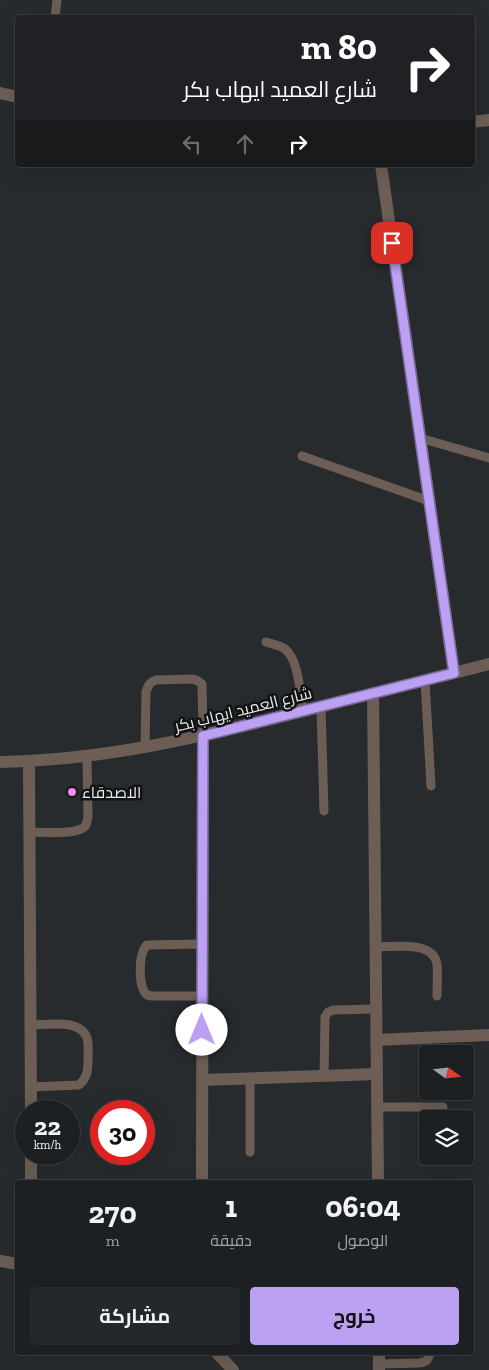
<!DOCTYPE html>
<html lang="ar">
<head>
<meta charset="utf-8">
<style>
	body { margin:0; font-family:"Zilla Slab",Cairo,serif; background:#25282a; color:#f1f3f6; direction:rtl; height:100vh; display:flex; flex-direction:column; font-size:19px; white-space:nowrap }
	* { box-sizing:border-box; margin:0 }
	p { font-size:16px; color:#a0a3a5 }
	.icon { flex:none; width:28px; height:28px; fill:none; stroke:currentColor; stroke-width:2; stroke-linecap:round; stroke-linejoin:round }
	.map { position:relative; flex:1; overflow:hidden; direction:ltr }
	.sheet { position:absolute; left:15px; top:1180px; width:459px; height:175px; display:flex; flex-direction:column; background:#1d2022; border-radius:5px; box-shadow:0 5px 20px #0002,0 0 0 1px #3b3e40; direction:rtl }
	.sheet>* { flex:none }
	.banner { position:absolute; left:15px; top:15px; width:460px; height:152px; border-radius:5px; box-shadow:0 5px 20px #0002,0 0 0 1px #3b3e40; direction:rtl; background:#202124; color:#fff; overflow:hidden }
	.needle { width:32px; rotate:105deg }
	.controls { position:absolute; left:419px; top:1045px; display:grid; gap:10px }
	.controls a { display:grid; place-items:center; width:55px; height:55px; border-radius:5px; background:#1d2022; box-shadow:0 5px 20px #0002,0 0 0 1px #3b3e40; font-size:25px }
	.speed { position:absolute; left:15px; top:1100px; display:flex; gap:10px; font-size:25px; font-weight:700; text-align:center }
	.speed>* { display:grid; place-content:center; width:65px; height:65px; border-radius:50%; background:#1d2022; box-shadow:0 5px 20px #0002,0 0 0 1px #3b3e40; line-height:1 }
	.speed small { font-size:12px; font-weight:400 }
	.speed .limit { border:8px solid #d22; background:#fff; color:#111 }
	.pin { position:absolute; display:grid; place-items:center; width:42px; height:42px; color:#fff; margin:-21px; border-radius:10px; box-shadow:0 2px 8px #0006 }
	.me { position:absolute; width:55px; margin:-28px; rotate:0deg; stroke-linejoin:round; filter:drop-shadow(0 0 4px #0008) }
	.turn { display:flex; align-items:center; gap:18px; height:105px; padding:0 15px; font-size:22px }
	.turn .icon { width:65px; height:65px; stroke-width:2.5 }
	.turn b { display:block; font-size:35px; line-height:42px }
	.lanes { display:flex; align-items:center; height:48px; padding:0 15px; background:#0003; justify-content:center; gap:25px; direction:ltr }
	.lanes .off { opacity:.35 }
	.eta { display:flex; justify-content:space-evenly; align-items:center; height:85px; text-align:center }
	.eta b { font-size:30px; font-weight:700; line-height:35px }
	.primary-button { display:flex; gap:10px; margin-top:auto; padding:10px 15px }
	.primary-button a { flex:1; height:58px; border-radius:5px; background:#bca0f2; color:#111; font-size:20px; font-weight:700; line-height:58px; text-align:center }
	.primary-button a+a { background:#25282a; color:#f1f3f6 }
	.map>svg:first-child { display:block }
	.lines { fill:none; stroke-linecap:round; stroke-linejoin:round }
	.lane { stroke:#6c5e54; stroke-width:9 }
	.street { stroke:#6c5e54; stroke-width:12 }
	.route-casing { stroke:#7a689d; stroke-width:12 }
	.route { stroke:#bca0f2; stroke-width:9 }
	.poi-dot { fill:#f489f0; stroke:#111314; stroke-width:2 }
	.labels { text-anchor:middle; stroke-width:5; stroke-linejoin:round; paint-order:stroke }
	.street-label { font-size:16px; fill:#e5e8ea; stroke:#111314 }
	.poi-label { font-size:16px; fill:#e5e8ea; stroke:#111314; text-anchor:start }
</style>
</head>
<body>
<div class="map">
<svg width="489" height="1370" viewBox="0 0 489 1370">
	<rect width="100%" height="100%" fill="#272b2e"/>
	<g class="lines">
		<path class="lane" d="M55 18 57 0
			M420 438 489 458
			M302 456 429 501
			M266 642C272 644 280 645 285 649 299 660 300 694 303 711
			M425 680 431 786
			M321 706 324 811
			M145 748 146 692C148 685 150 682 156 680L193 679 198 681 202 684 203 736
			M30 832C42 832 79 836 86 825 86 824 88 818 88 817L87 757
			M375 947C393 947 433 940 437 964 438 974 437 985 437 996
			M203 996H152L147 995C138 987 138 954 147 945L203 944
			M324 1076 325 1017 328 1012 334 1010 376 1009
			M31 1087 79 1085C88 1077 88 1070 88 1058 88 1051 89 1044 87 1038 80 1018 47 1025 31 1025
			M377 1107H443
			M250 1152V1079
			M379 1364 419 1363C426 1362 429 1360 430 1352"/>
		<path class="street" d="M0 93 18 97
			M472 122 489 120
			M381 165 454 673
			M373 693 378 1182
			M29 761 31 1111
			M0 762C103 760 192 739 291 714 357 697 423 681 489 664
			M376 1040 489 1035
			M202 1080 377 1074
			M31 1154V1182
			M202 1182 203 736
			M0 1261 18 1264
			M216 1352 233 1370
			M379 1352V1370"/>
	</g>
	<g class="lines">
		<defs>
			<path id="route" d="M202 1030 203 736 454 673 392 243"/>
		</defs>
		<use href="#route" class="route-casing"/>
		<use href="#route" class="route"/>
	</g>
	<circle class="poi-dot" cx="72" cy="792" r="5"/>
	<g class="labels">
		<g class="street-label">
			<text transform="translate(243 709) rotate(-14)" y="6">شارع العميد ايهاب بكر</text>
		</g>
		<g class="poi-label">
			<text x="82" y="798">الاصدقاء</text>
		</g>
	</g>
</svg>
<div class="controls">
<a><svg class="needle" viewBox="-14 -14 28 28"><path d="M0-13l5 13h-10z" fill="#e53935"/><path d="M0 13l5-13h-10z" fill="#a0a3a5"/></svg></a>
<a><svg class="icon" aria-label="layers" viewBox="0 0 24 24"><path d="M12 4l9 5-9 5-9-5zM3 14l9 5 9-5"/></svg></a>
</div>
<div class="speed"><div>22<small>km/h</small></div><div class="limit">30</div></div>
<div class="pin" style="left:392px;top:243px;background:#d93025"><svg class="icon" aria-label="arrive" viewBox="0 0 24 24"><path d="M6 21V4h12l-3 4 3 4H6"/></svg></div>
<svg class="me" style="left:202px;top:1030px" viewBox="-20 -20 40 40"><circle r="19" fill="#fff"/><path d="M0-13L10 11 0 6-10 11z" fill="#bca0f2"/></svg>
<div class="banner">
<div class="turn"><svg class="icon" aria-label="right" viewBox="0 0 24 24"><path d="M7 20v-9h11M14 6l5 5-5 5"/></svg><div><b>80 m</b>شارع العميد ايهاب بكر</div></div>
<div class="lanes"><svg class="icon off" aria-label="left" viewBox="0 0 24 24"><path d="M17 20v-9H6M10 6l-5 5 5 5"/></svg><svg class="icon off" aria-label="ahead" viewBox="0 0 24 24"><path d="M12 20V5M6 11l6-6 6 6"/></svg><svg class="icon" aria-label="right" viewBox="0 0 24 24"><path d="M7 20v-9h11M14 6l5 5-5 5"/></svg></div>
</div>
<section class="sheet">
<div class="eta">
<div><b>06:04</b><p>الوصول</p></div>
<div><b>1</b><p>دقيقة</p></div>
<div><b>270</b><p>m</p></div>
</div>
<div class="primary-button"><a>خروج</a><a>مشاركة</a></div>
</section>
</div>
</body>
</html>
